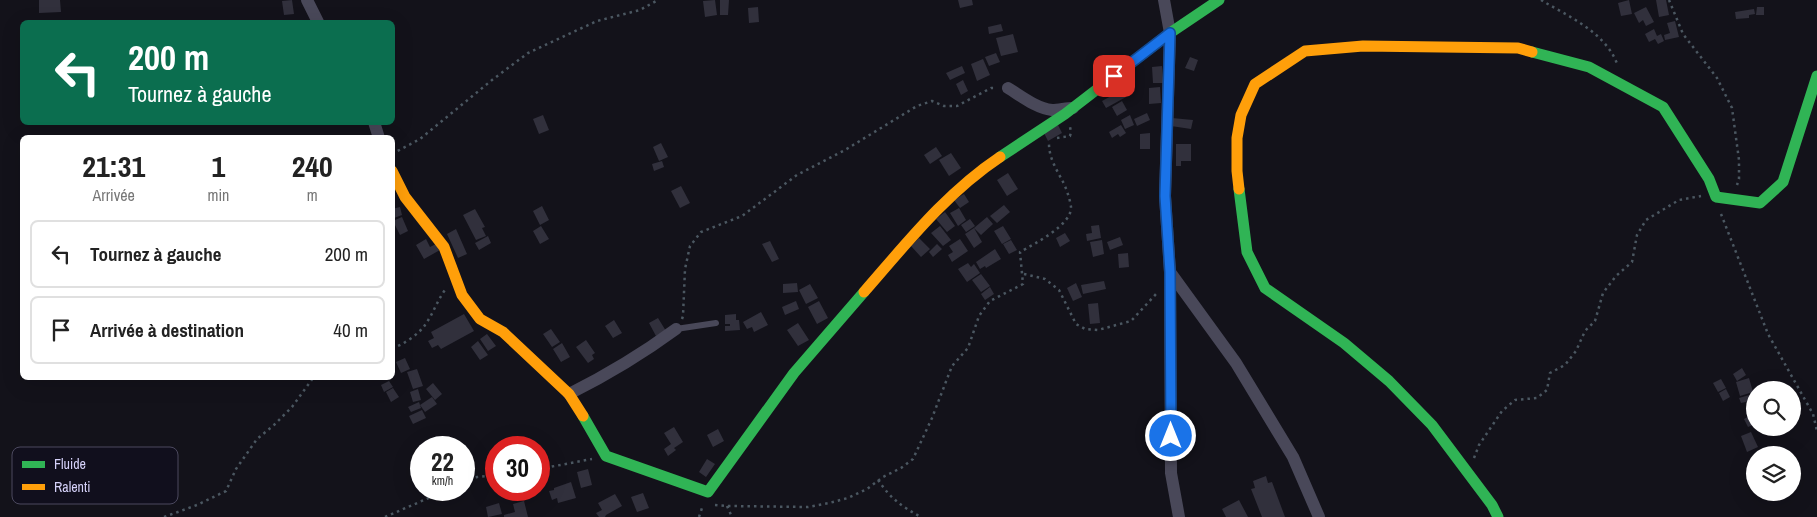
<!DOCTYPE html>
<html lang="fr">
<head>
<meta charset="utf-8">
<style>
	body { margin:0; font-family:"Archivo Narrow",sans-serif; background:#f6f6f6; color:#222; height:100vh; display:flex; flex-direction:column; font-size:19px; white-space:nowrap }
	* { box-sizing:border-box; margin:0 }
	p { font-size:16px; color:#767676 }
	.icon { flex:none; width:28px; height:28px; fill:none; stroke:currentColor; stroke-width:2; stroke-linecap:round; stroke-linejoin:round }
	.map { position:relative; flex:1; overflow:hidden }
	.side { position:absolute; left:20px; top:135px; width:375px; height:245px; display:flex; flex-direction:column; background:#fff; border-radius:8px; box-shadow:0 5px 20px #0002 }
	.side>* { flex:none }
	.guide { position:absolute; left:20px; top:20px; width:375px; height:105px; border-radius:8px; box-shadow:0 5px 20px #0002; background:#0b6e4f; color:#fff; overflow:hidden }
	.fabs { position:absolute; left:1746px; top:381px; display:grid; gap:10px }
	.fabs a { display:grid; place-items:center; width:55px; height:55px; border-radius:50%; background:#fff; box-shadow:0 5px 20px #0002; font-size:25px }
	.speed { position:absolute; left:410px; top:436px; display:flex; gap:10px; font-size:25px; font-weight:700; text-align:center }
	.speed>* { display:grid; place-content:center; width:65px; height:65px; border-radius:50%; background:#fff; box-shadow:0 5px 20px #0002; line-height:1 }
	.speed small { font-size:12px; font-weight:400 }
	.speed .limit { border:8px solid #d22; background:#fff; color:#111 }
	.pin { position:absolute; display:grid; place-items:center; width:42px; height:42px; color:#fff; margin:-21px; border-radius:10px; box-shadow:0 2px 8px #0006 }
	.me { position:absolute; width:55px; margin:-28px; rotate:0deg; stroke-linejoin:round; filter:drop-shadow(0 0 4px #0008) }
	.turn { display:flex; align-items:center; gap:18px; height:105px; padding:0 25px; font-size:22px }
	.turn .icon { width:65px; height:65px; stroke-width:2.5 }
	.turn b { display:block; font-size:35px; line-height:42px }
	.eta { display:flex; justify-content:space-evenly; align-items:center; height:85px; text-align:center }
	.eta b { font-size:30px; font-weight:800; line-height:35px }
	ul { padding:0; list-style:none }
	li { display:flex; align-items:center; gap:15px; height:68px; margin:0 10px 8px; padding:0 15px; border:2px solid #e0e0e0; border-radius:8px }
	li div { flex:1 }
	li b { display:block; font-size:19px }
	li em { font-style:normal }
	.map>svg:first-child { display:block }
	.building { fill:#31303c }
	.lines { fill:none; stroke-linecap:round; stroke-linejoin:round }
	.path { stroke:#4b5761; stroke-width:2.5; stroke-dasharray:2.5 4; stroke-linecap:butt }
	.lane { stroke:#494859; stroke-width:6 }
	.street { stroke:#494859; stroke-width:12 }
	.fast { stroke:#30b455; stroke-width:11 }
	.slow { stroke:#ff9f0a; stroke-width:11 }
	.route-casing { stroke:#114b97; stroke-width:12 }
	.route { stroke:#1a73e8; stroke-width:9 }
	.key { fill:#110f1d; stroke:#4c495f; stroke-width:1 }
	.key-label { font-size:14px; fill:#d5d1f9 }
</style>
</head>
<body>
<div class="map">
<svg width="1817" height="517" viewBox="0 0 1817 517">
	<rect width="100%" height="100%" fill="#13121a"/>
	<path class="building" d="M39 0H60L61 12 39 13Z
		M292 0 294 14 284 15 282 1Z
		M715 0 717 15 705 17 703 1Z
		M720 0H729L728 15H720Z
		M958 0H972L973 5 960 8Z
		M1629 0 1632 14 1621 16 1618 3Z
		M1656 0H1666L1669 15 1659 17Z
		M758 7 759 22 749 23 748 8Z
		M1646 7 1654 22 1646 26 1643 20 1639 23 1634 13Z
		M1757 7H1764V15H1756Z
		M1754 9 1755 14 1749 15V18L1736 19 1735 12Z
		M1675 21 1679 37 1665 40 1664 35 1670 33 1667 23Z
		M1001 24 1003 31 989 34 988 27Z
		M1654 29 1657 36 1661 34 1664 41 1658 44 1655 39 1649 42 1645 34Z
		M1013 34 1018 52 1001 56 996 38Z
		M996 53 1000 62 989 66 985 57Z
		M1190 57 1198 60 1194 71 1185 68Z
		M983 59 990 75 977 81 971 64Z
		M962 66 965 73 950 80 946 73Z
		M1162 66 1163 83H1153L1152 67Z
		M1131 69 1134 76 1128 79 1131 85 1120 90 1116 82Z
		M963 80 968 91 961 95 956 84Z
		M1160 87 1161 103 1149 104V88Z
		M1122 90 1126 97 1106 108 1102 101Z
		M1122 101 1127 110 1117 116 1112 107Z
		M1147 113 1150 120 1137 126 1134 119Z
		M543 115 549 130 539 134 533 119Z
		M1130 115 1134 125 1125 129 1121 120Z
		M1172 118 1193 120 1191 129 1171 126Z
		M1058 125 1062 133 1048 141 1044 133Z
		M1121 125 1126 133 1120 137 1118 134 1112 138 1109 132Z
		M1150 133V149H1140V134Z
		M661 143 668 157 659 161 653 147Z
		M1176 144H1191V161H1181V166H1176Z
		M936 147 942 156 930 164 924 155Z
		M951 153 961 168 949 176 939 160Z
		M662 161 664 167 654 171 652 164Z
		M1008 173 1018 189 1007 196 997 180Z
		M681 186 690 203 680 208 671 191Z
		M964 194 969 202 960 208 954 200Z
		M1004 205 1010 212 997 223 990 216Z
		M542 206 549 220 540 225 533 211Z
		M400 207 402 215 394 218 392 209Z
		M959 208 966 220 958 226 950 213Z
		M475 209 485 227 482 228 486 236 476 240 463 215Z
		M945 212 955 226 947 232 936 219Z
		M402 217 408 231 400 235 393 221Z
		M987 217 993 224 981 235 974 228Z
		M970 219 975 226 966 232 961 225Z
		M1099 225 1101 238 1087 241 1086 234 1092 233 1091 226Z
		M541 226 549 239 540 244 533 231Z
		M940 226 951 240 943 246 931 233Z
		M1003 226 1011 239 1002 244 994 231Z
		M974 228 982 242 974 248 965 234Z
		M456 229 467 254 458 258 447 234Z
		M1065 233 1070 241 1060 247 1056 238Z
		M488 236 491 243 479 250 475 243Z
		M1120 237 1123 245 1110 250 1107 242Z
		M919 238 930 249 921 257 911 246Z
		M426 239 430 247 436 244 440 250 424 259 416 245Z
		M960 239 968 251 952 262 948 255 953 252 949 246Z
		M1011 240 1017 250 1009 254 1003 244Z
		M1102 240 1104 254 1093 257 1090 242Z
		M770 241 779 259 772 262 762 244Z
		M937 244 942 249 933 257 929 252Z
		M995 249 1001 259 986 268 985 266 980 269 976 262Z
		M1128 253 1129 267 1119 268 1118 254Z
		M968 263 971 267 974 264 980 273 967 282 958 269Z
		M981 274 990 286 981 292 972 280Z
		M1104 281 1106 289 1083 294 1081 285Z
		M797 283 798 292 783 293V284Z
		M1076 283 1082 297 1073 301 1067 288Z
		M810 284 818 298 806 304 799 290Z
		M990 287 994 294 985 300 981 294Z
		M796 301 799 309 785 315 782 307Z
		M819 301 828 318 817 324 808 307Z
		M1098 303 1100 323 1090 324 1088 304Z
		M761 312 768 325 754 332 752 327 747 329 743 322Z
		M464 314 474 331 441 349 438 345 432 348 428 341 434 338 431 332Z
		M736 314V320H739L740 330 725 331V326H730V324H725V315Z
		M658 318 666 331 656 336 649 323Z
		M614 320 622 333 613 338 605 326Z
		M798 323 809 340 798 346 787 330Z
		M551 329 560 342 552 347 543 334Z
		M487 334 496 346 488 351 480 339Z
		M586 340 595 353 592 355 594 359 588 363 576 347Z
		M478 341 488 355 480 360 471 347Z
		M562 343 570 357 561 362 553 349Z
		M405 358 410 369 401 373 396 362Z
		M1742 368 1746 375 1737 381 1733 374Z
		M417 369 423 386 413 389 407 372Z
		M1749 378 1753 392 1740 396 1736 382Z
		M1721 379 1726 388 1718 392 1713 383Z
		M389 381 393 387 384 392 381 385Z
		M433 383 442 394 435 400 426 389Z
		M393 388 399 397 391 402 386 392Z
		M418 389 421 400 413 402 410 392Z
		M1726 389 1730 397 1723 401 1719 393Z
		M1753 394 1755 400 1741 403 1739 398Z
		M432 397 437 404 425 412 420 405Z
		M419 402 421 408 411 412 408 407Z
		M422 410 426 418 413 424 409 416Z
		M1755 413V424L1748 427 1744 419Z
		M674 427 683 442 674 448 676 450 668 456 664 449 671 444 664 433Z
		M718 429 724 441 713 447 707 435Z
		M1751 432 1758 447 1747 452 1741 436Z
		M707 459 715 464 706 477 699 472Z
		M588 469 592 485 581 488 577 472Z
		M1266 476 1268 483 1272 482 1285 517H1262L1251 489 1255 488 1253 481Z
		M571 482 576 498 558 503 557 498 552 500 549 491 554 490V488Z
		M643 493 649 508 637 512 631 497Z
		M615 494 622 506 606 515 605 517H599L596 513 602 510 598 503Z
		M1239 500 1248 517H1226L1222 509Z
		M524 501 528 517H504V515L515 512 513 504Z
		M499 503 502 514 488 517 486 507Z"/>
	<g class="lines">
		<path class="path" d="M1541 0C1569 17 1606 32 1618 66
			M1669 0 1683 34 1717 78 1732 108 1739 160V179L1737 185
			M1057 138 1070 136 1071 132 1070 127
			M392 154 420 139 492 80 528 53 597 21 640 10 658 0
			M1721 214 1768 334 1813 414 1817 431
			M1024 274 1045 279 1059 290 1076 324 1085 329 1098 330 1131 321 1157 293
			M682 319 683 316 685 269 690 246 701 232 742 216 797 175 845 150 917 106 932 101 944 106H957L991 88H997
			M392 348C402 346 420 333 425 325 433 314 437 301 445 290
			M1474 458 1479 445 1502 411 1515 400 1537 398 1547 390 1550 373 1565 365 1576 351 1585 331 1595 321 1603 293 1616 276 1632 262 1637 235 1646 220 1679 200 1701 196
			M539 469 592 459
			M878 480C891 499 901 506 921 517
			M464 483 477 477 496 475
			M715 505 727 506 808 507 829 503 848 498 867 489 883 477 901 468 913 459 932 418 952 366 968 348 979 316 990 301 1023 284 1020 252C1034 244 1072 225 1071 207 1070 199 1066 187 1062 180 1056 169 1049 157 1049 144
			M727 506 732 517
			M164 517 197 505 226 491 236 469 257 439 274 425 292 407 313 378
			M385 517 447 490
			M699 517 703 505"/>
		<path class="lane" d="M676 329 716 323"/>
		<path class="street" d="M307 0 318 22
			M1164 0 1170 33 1165 196 1170 272 1171 473 1179 517
			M1008 88C1021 96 1036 108 1052 110 1059 110 1066 108 1073 108
			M374 122 379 138
			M1170 272 1236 363 1293 457 1319 517
			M569 394C607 375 642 354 676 329"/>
		<path class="fast" d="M1532 52 1589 67 1663 107 1709 179 1716 197 1760 203 1783 182 1817 76
			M1000 157 1065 114 1170 33 1219 0
			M1239 189 1247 252 1265 288 1344 343 1389 381 1432 425 1492 505 1498 517
			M583 416 606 456 708 492 794 373 864 292"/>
		<path class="slow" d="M392 171 405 197 444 247 462 295 480 319 503 332 569 394 583 416
			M1239 189 1237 171V138L1241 115 1255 84 1305 51 1363 46 1518 48 1532 52
			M864 292C906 244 946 193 1000 157"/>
	</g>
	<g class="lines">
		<defs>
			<path id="route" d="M1114 76 1170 33 1165 196 1170 272 1171 436"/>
		</defs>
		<use href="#route" class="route-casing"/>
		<use href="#route" class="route"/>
	</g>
	<rect x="12" y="447" width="166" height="57" rx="8" class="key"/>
	<rect x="22" y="461" width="23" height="7" fill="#30b455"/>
	<rect x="22" y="484" width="23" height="6" fill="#ff9f0a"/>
	<g class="key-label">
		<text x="54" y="469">Fluide</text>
		<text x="54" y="492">Ralenti</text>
	</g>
</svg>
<div class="fabs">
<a><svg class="icon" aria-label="search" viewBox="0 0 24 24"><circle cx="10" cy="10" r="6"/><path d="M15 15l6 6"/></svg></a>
<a><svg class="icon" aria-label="layers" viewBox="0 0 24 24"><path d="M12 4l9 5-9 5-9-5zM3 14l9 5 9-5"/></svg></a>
</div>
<div class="speed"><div>22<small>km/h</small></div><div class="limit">30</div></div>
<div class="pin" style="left:1114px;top:76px;background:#d93025"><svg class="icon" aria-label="arrive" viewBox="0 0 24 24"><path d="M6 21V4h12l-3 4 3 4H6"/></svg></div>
<svg class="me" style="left:1171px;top:436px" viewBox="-20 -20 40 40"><circle r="17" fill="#1a73e8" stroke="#fff" stroke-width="3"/><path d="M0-11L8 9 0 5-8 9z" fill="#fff"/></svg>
<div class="guide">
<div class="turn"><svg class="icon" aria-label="left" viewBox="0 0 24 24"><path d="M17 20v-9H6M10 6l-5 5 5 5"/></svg><div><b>200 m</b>Tournez à gauche</div></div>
</div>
<section class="side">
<div class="eta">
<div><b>21:31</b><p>Arrivée</p></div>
<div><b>1</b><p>min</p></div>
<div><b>240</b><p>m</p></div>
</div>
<ul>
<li><svg class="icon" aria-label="left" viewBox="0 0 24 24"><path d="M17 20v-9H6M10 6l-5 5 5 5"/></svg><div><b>Tournez à gauche</b></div><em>200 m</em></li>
<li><svg class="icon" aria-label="arrive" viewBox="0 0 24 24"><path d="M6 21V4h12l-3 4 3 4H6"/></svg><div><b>Arrivée à destination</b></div><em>40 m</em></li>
</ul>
</section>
</div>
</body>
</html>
